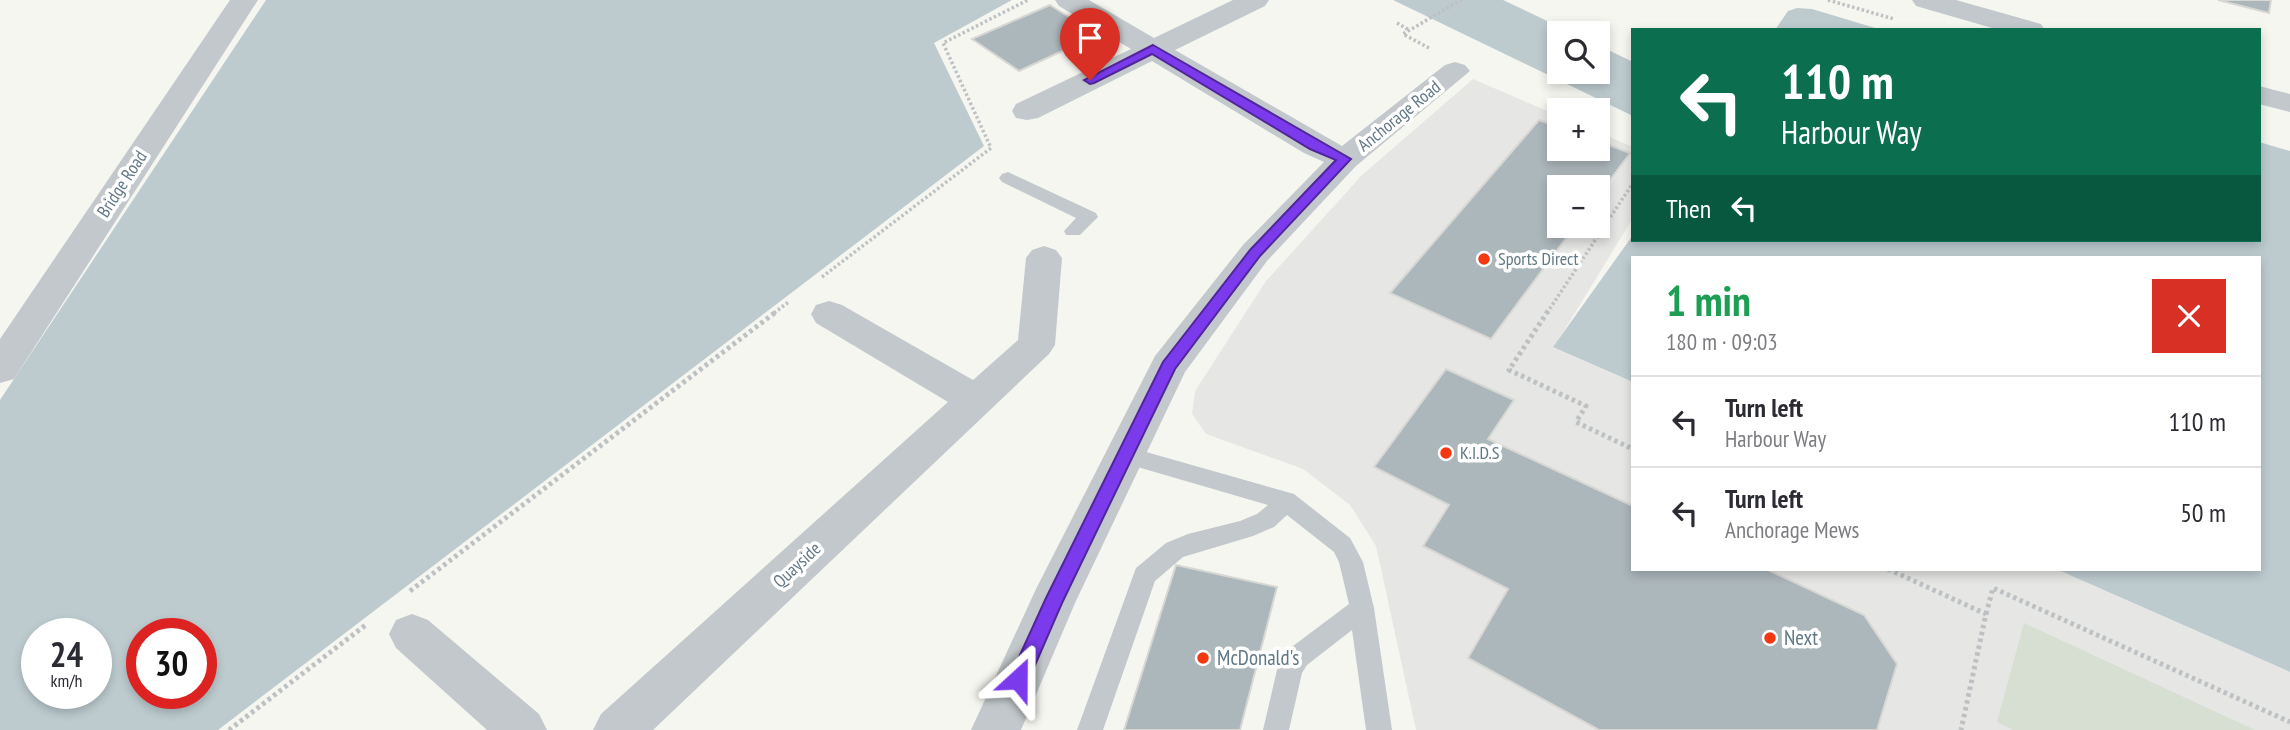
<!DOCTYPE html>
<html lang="en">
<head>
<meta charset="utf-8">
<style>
	body { margin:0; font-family:"PT Sans Narrow",sans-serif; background:#f7f7f7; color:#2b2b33; height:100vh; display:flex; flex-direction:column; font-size:26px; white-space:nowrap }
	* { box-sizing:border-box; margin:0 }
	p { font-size:23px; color:#7c7c81 }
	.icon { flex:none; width:38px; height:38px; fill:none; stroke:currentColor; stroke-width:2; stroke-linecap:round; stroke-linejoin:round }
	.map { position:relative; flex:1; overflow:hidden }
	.sheet { position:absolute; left:1631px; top:256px; width:630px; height:315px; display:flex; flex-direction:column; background:#fff; border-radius:0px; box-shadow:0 4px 10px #0003 }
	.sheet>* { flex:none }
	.top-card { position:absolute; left:1631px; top:28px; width:630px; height:214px; border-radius:0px; box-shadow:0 4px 10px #0003; background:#0b6e4f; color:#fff; overflow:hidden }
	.controls { position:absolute; left:1547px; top:21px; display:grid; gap:14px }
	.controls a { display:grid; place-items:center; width:63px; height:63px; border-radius:0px; background:#fff; box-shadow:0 4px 10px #0003; font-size:35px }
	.speed { position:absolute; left:21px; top:618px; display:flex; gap:14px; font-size:35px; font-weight:700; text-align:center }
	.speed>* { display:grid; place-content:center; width:91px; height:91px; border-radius:50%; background:#fff; box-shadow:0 4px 10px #0003; line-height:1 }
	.speed small { font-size:18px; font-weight:400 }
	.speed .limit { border:10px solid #d22; background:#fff; color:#111 }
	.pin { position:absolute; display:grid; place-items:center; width:60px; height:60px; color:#fff; margin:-72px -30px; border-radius:50% 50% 50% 0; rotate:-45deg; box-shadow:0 0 7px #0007 }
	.pin .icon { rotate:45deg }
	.me { position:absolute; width:77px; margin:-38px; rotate:24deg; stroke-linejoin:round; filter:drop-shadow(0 0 5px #0008) }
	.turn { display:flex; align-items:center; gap:24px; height:147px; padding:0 35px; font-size:32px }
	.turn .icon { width:91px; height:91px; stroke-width:2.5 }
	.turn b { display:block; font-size:49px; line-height:60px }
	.then { display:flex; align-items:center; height:66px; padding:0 35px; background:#0003; gap:14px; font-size:26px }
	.round { display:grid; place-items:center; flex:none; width:74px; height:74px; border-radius:0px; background:#f7f7f7 }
	.summary { display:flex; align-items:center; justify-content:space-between; height:119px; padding:0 35px }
	h1 { font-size:42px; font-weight:700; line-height:52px; color:#1e9e55 }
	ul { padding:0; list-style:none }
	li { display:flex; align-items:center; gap:21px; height:91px; padding:0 35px; border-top:2px solid #e1e1e2 }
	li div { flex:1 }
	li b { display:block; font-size:26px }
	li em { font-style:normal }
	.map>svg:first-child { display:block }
	.built { fill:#e6e7e5; fill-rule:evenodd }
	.green { fill:#d7ded2 }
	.water { fill:#bdcbcf; fill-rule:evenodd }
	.building { fill:#acb7bb; stroke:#d7d7d4; stroke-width:2 }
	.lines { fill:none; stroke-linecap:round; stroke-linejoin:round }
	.path-far1 { stroke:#bec1c3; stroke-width:3.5; stroke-dasharray:2.5 2.5; stroke-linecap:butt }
	.path { stroke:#bec1c3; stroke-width:5; stroke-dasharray:3.5 3.5; stroke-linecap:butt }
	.lane { fill:#c2c8cb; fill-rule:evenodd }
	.street { fill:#c2c8cb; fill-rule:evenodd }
	.route { fill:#7c3aed; stroke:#51269a; stroke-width:2 }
	.poi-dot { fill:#f53712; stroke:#fff; stroke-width:2.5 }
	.labels { text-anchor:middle; stroke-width:7; stroke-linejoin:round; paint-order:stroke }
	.street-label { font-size:18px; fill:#617886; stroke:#fff }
	.poi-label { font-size:18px; fill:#617886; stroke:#fff; text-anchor:start }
	.near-poi-label { font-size:21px; fill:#617886; stroke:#fff; text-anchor:start }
</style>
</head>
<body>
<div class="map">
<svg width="2290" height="730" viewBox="0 0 2290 730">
	<rect width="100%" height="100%" fill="#f6f6f1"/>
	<path class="built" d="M1473 79 1559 116V149H1598V132L1633 147V218L1554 347 1633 382V569H2056L2290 672V730H1416L1376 546 1350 505 1303 469 1206 434 1192 414 1195 391 1266 281 1362 175ZM1559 187H1598V226H1559Z"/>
	<path class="green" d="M2024 623 2255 730H2013L1997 722Z"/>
	<path class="water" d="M266 0H1012L934 43 984 146 218 730H0V400ZM37 634H96V693H37ZM142 634H201V693H142Z
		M1393 0H1503L1573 33H1559V72H1598V45L1633 62V116Z
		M1797 8 1812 9 1882 30H1775L1788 11Z
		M2259 142 2290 151V672L2056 569H2259V257H1633V382L1553 347 1633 235V240H2259Z"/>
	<path class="building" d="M2218 0H2271L2269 13Z
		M1050 5 1097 35 1019 71 972 39Z
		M1539 120 1559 127V149H1598V141L1630 153 1598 196V187H1559V226H1575L1491 339 1390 293Z
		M1446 369 1514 400 1488 439 1633 506V569H1766L1864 615 1897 664 1877 730H1599L1468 658 1508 589 1423 546 1449 505 1374 467Z
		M1176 565 1277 587 1240 730H1124Z"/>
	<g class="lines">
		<path class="path-far1" d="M1828 0 1894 19
			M1397 23 1409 30
			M1429 48 1403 34 1461 0
			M822 277 991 148 943 43 1028 0
			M774 313 790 301
			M1547 313 1633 183"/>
		<path class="path" d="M1548 311 1509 370 1586 406 1576 422 1633 449
			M1888 569 1986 614 1961 730
			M410 591 777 311
			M1986 614 1993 588 2290 722
			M229 730 367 624"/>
		<path class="lane" d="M1008 172 1096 213 1098 217 1080 235H1066L1064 231 1076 218 1002 182 999 178 1002 174Z
			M1125 446 1294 494 1350 538 1363 562 1374 608 1392 730H1366L1352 630 1307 665 1302 673 1289 730H1263L1277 670 1289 649 1349 604 1339 562 1334 552 1287 515 1274 527 1253 536 1183 557 1155 581 1103 730H1077L1136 568 1166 543 1188 534 1240 521 1257 514 1268 505 1117 461 1114 455 1117 449Z"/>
		<path class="street" d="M230 0H258L14 379 0 383V339Z
			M1055 0H1089L1154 38 1233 0H1269L1265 6 1175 50 1342 146 1445 65 1455 62 1465 65 1470 71 1356 166 1267 261 1185 372 1075 603 1021 730H971L1036 589 1155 356 1243 245 1324 162 1304 153 1152 61 1038 118 1027 120 1016 118 1012 111 1016 104 1131 49 1059 6Z
			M1912 0H1956L2041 24 2045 30H1999L1916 6Z
			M2259 86 2290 94V112L2259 104Z
			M1044 246 1056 250 1062 258 1055 345 1049 354 653 730H593L601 714 948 402 816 323 811 314 816 305 829 301 842 305 973 380 1018 340 1026 258 1032 250Z
			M412 614 428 620 539 714 547 730H487L396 648 389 634 396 620Z"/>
	</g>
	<path class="route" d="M1153 45 1351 159 1260 256 1175 369 1062 603 1026 686 1018 688 1011 686 1009 679 1046 598 1163 362 1250 250 1336 160 1310 149 1152 54 1094 83 1090 84 1084 80Z"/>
	<g class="poi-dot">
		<circle cx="1484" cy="259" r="7"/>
		<circle cx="1446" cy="453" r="7"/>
		<circle cx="1770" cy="638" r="7"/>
		<circle cx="1203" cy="658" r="7"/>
	</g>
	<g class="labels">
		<g class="street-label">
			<text transform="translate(1399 116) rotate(-39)" y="6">Anchorage Road</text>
			<text transform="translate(122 184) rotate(-57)" y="6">Bridge Road</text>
			<text transform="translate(797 565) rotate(-43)" y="6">Quayside</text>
		</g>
		<g class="poi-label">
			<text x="1498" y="265">Sports Direct</text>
			<text x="1460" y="459">K.I.D.S</text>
		</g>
		<g class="near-poi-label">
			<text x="1784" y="645">Next</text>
			<text x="1217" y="665">McDonald's</text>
		</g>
	</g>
</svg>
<div class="controls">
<a><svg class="icon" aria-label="search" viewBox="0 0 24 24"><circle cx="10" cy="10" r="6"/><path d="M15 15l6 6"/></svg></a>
<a>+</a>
<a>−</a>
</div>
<div class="speed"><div>24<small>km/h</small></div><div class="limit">30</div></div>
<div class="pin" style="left:1090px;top:80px;background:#d93025"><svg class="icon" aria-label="arrive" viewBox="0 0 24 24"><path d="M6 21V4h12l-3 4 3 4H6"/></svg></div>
<svg class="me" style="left:1018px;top:679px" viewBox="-20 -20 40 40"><path d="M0-17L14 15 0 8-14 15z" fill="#7c3aed" stroke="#fff" stroke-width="4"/></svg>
<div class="top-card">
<div class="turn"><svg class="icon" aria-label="left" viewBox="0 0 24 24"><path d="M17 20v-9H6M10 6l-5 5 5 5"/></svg><div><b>110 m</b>Harbour Way</div></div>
<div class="then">Then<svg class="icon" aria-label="left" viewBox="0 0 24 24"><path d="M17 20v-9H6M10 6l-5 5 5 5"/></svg></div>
</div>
<section class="sheet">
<div class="summary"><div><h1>1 min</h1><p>180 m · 09:03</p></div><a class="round" style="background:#d93025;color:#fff"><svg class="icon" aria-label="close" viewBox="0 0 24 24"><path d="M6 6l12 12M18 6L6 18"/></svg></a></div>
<ul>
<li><svg class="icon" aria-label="left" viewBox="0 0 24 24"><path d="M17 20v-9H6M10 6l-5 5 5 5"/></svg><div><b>Turn left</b><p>Harbour Way</p></div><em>110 m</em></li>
<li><svg class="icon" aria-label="left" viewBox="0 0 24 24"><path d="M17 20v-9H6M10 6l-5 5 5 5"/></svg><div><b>Turn left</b><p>Anchorage Mews</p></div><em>50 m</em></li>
</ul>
</section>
</div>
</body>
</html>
